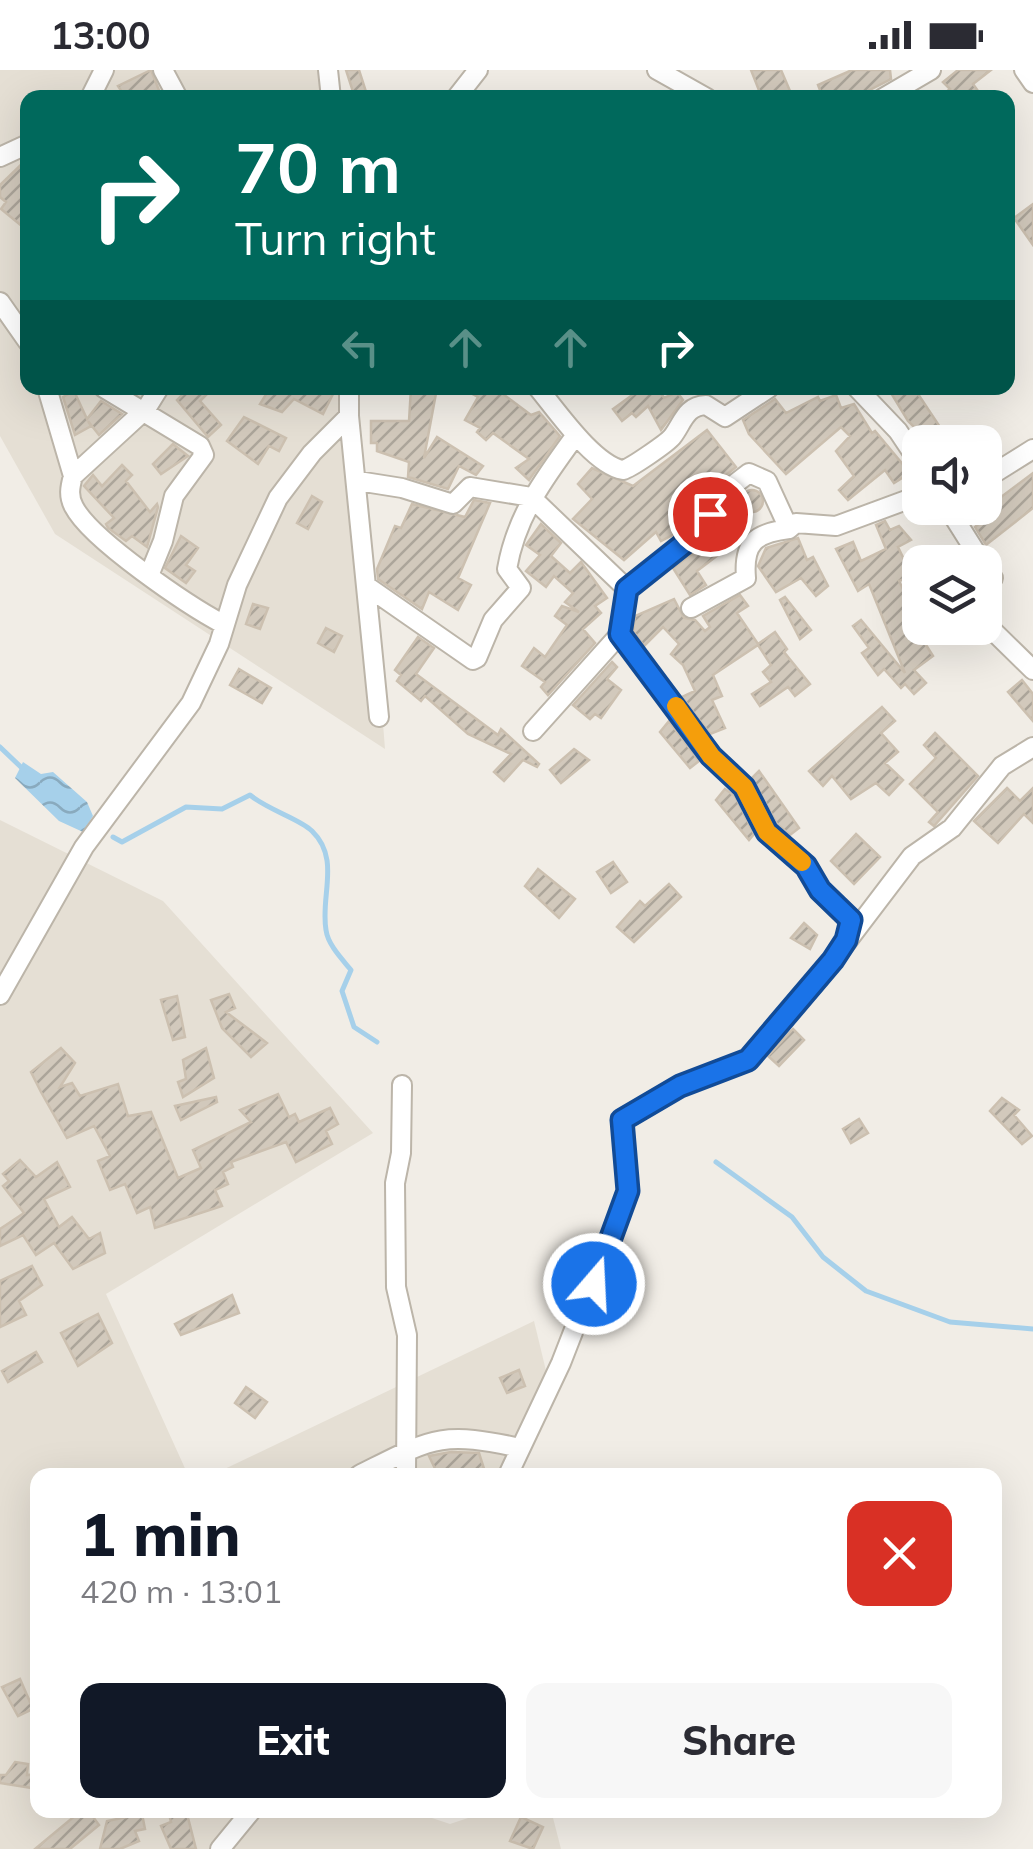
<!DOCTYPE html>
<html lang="en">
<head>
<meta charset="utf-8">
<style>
	body { margin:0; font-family:Mulish,sans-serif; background:#f7f7f7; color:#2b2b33; height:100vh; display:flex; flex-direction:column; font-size:38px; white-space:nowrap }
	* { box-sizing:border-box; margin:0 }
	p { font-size:32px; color:#7c7c81 }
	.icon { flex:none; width:55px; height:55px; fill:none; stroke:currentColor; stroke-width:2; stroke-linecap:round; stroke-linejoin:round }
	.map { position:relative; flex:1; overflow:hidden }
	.sheet { position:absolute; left:30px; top:1398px; width:972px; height:350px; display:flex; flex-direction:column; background:#fff; border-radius:20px; box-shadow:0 10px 40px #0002 }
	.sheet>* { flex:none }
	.hud { position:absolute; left:20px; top:20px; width:995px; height:305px; border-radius:20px; box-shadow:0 10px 40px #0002; background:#00695c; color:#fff; overflow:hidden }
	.tools { position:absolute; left:902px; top:355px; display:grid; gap:20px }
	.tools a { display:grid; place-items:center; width:100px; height:100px; border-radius:20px; background:#fff; box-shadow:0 10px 40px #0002; font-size:50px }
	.pin { position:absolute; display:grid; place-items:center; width:85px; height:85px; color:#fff; margin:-42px; border:5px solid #fff; border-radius:50%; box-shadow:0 2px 10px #0007 }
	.me { position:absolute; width:110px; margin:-55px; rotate:19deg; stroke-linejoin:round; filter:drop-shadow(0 0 8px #0008) }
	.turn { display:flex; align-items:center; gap:35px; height:210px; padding:0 50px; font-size:45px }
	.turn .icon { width:130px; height:130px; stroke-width:2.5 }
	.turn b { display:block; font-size:70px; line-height:85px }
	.lanes { display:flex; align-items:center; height:95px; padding:0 50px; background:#0003; justify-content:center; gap:50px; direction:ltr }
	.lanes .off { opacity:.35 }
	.round { display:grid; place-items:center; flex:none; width:105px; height:105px; border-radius:20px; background:#f7f7f7 }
	.overview { display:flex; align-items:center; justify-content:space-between; height:170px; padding:0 50px }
	h1 { font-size:60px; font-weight:800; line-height:75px; color:#111827 }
	.button { display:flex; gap:20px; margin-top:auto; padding:20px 50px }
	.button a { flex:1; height:115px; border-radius:20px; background:#111827; color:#fff; font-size:40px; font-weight:800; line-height:115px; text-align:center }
	.button a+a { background:#f7f7f7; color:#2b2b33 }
	.status { display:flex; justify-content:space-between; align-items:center; height:70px; padding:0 50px; background:#fff; direction:ltr }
	.status svg { height:28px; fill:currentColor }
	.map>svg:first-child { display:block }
	.residential { fill:#e5dfd4 }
	.water { fill:url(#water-waves) }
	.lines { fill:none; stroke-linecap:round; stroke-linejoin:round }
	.stream { stroke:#a6d0ea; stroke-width:5 }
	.building { fill:url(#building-hatch); stroke:#ccc0b0; stroke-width:2.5 }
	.minor-casing { stroke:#bcb5a9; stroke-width:22 }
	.minor { stroke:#fff; stroke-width:18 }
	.route-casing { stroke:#114b97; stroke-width:25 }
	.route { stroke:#1a73e8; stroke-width:18 }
	.slow { stroke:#f59e0b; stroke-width:18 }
</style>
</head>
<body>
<div class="status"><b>13:00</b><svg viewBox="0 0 49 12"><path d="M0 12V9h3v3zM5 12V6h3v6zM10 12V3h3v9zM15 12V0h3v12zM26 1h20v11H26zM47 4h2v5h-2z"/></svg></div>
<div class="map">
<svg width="1033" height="1779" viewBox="0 0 1033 1779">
	<defs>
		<pattern id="water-waves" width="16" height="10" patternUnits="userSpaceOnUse" patternTransform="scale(2.5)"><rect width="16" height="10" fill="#a6d0ea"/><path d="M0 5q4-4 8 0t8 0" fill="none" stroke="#89aabe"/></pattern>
		<pattern id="building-hatch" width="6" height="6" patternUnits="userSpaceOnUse" patternTransform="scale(2.5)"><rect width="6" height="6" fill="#d2c9bc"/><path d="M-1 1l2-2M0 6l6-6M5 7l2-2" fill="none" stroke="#aca59a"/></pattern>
	</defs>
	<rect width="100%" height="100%" fill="#f1ede6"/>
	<path class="residential" d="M0 0H332L334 27 28 28V318H357L385 679 55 464 0 366Z
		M0 750 163 831 373 1063 106 1224 188 1405H38V1740H408L450 1754 492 1740H551L561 1779H0Z
		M534 1251 548 1309 497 1405H212Z"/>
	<path class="water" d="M23 692 41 704 53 702 87 732 93 746 83 762 59 751 15 708Z"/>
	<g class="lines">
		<path class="stream" d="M0 677 24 700
			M113 767 122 772 186 737 222 739 250 725C268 740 300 749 312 761 341 789 320 826 326 860 328 875 342 889 351 900L342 921 354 957 377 972
			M716 1092 792 1147 823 1187 866 1221 950 1252 1033 1259"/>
	</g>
	<path class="building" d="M151 0 162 28H126L118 16Z
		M346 0H359L368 28H355Z
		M751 0H781L793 28H762Z
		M852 0H890L891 9 866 22 867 28H823L818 15Z
		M958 0H991L973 14 983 28H939L950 19 943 12Z
		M28 88V161L1 139 6 132 0 127V115Z
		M1033 134V175L1014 148Z
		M189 318H213L200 331 221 355 208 367 177 330Z
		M270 318H336L323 344 294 329 282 342 260 334Z
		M411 318H437L424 388 437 367 483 396 476 405 459 396 448 419 408 407 409 392 377 381V373H371V351H409Z
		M461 318H495L531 345 539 342 560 366 529 410 516 398 529 389 493 363 486 370 477 362 480 358 465 350 478 327Z
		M642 318H658L664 328 677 322 683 330 661 360 648 336 636 347 632 343 622 351 613 339Z
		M888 318 916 321 944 363 929 372 908 351Z
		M74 321 87 349 101 331 122 344 99 365 88 351 91 356 75 365 63 327Z
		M836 325 841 338 854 334 872 363 875 361 910 403 894 413 885 400 848 430 839 420 854 406 836 381 850 366 841 357 786 404 749 364 743 350 775 329 786 343 818 327 820 331Z
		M244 347 286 368 279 381 269 376 258 394 227 371Z
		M707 360 736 397 715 414 691 443 695 449 680 461 661 471 656 462 624 490 573 449 592 429 578 414 592 398 633 416Z
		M173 374 188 386 161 404 153 394Z
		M122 395 132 405 126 411 150 442 157 434 158 437 147 477 132 466 126 471 108 458 106 454 114 448 84 416 93 405 102 416Z
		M1033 403V438L986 475 975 457 1000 435 997 430Z
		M741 431a11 11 0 1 1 22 0a11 11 0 1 1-22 0Z
		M312 426 322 432 308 459 297 453Z
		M474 430 490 433 458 508 471 515 458 540 429 522 422 539 378 509 377 499 395 456 401 458 412 434 465 447Z
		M885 451 890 460 899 456 911 470 898 477 912 506 899 511 917 547 916 559 933 586 914 600 926 613 914 624 905 614 901 618 884 599 878 605 862 583 869 578 853 556 861 550 905 603 869 514 858 521 836 479 853 472 861 491 886 479 876 455Z
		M541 454 561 473 551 486 570 503 581 492 607 528 595 536 601 543 583 559 595 573 548 625 541 617 545 612 522 596 534 578 545 587 567 555 555 546 562 536 579 542 565 532 573 523 554 506 546 517 526 501 540 485 526 475Z
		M181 466 198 478 186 495 195 501 186 513 165 498Z
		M798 468 807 490 813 487 828 516 816 526 801 508 776 522 758 496 766 478Z
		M712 469 722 482 697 501 706 515 690 525 673 498Z
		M740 525 748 536 737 543 758 574 775 562 787 579 784 582 810 614 795 626 788 617 760 636 752 624 771 612 763 602 771 595 758 575 713 605 722 626 712 630 725 658 710 664 682 627 695 621 683 595 671 584 679 574 663 557 644 576 633 561 635 546 674 529 684 548 695 550 705 561 710 557 703 546Z
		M785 527 811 560 800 569 780 530Z
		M253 534 268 538 260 559 246 554Z
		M326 558 342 566 334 582 318 573Z
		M418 567 434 578 416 604 498 665 501 659 539 694 537 697 523 690 504 711 494 702 511 684 468 664 425 626 421 631 397 611 401 605 395 600Z
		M612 592 617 597 607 609 621 620 601 648 595 644 590 649 573 635Z
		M239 599 271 618 262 633 230 615Z
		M1022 610 1033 624V651L1008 622Z
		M882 637 895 651 881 663 898 682 885 693 903 710 889 725 876 713 851 729 832 706 823 716 809 701Z
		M669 651 699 691 690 698 660 662Z
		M935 663 978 706 934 756 929 752 938 742 910 714 936 688 924 675Z
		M574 679 589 690 561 713 550 700Z
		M759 701 799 758 790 765 777 754 752 708Z
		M1007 718 1020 731 1033 718V753L1024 744 998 773 974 751Z
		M725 719 735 726 754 764 749 770 716 730Z
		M856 764 880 787 854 814 831 791Z
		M613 792 627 812 611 823 597 802Z
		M538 799 575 829 559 848 525 816Z
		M669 814 681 827 634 872 617 857 640 831 645 836Z
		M804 853 817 865 810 879 791 868Z
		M229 924 235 938 226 942 267 973 251 987 222 958 211 930Z
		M177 926 185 967 173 970 161 930Z
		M793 959 804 970 779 996 768 986Z
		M61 978 75 993 60 1017 72 1013 80 1026 118 1014 128 1046 151 1042 178 1108 201 1098 193 1080 251 1052 240 1040 278 1024 289 1047 295 1044 299 1052 330 1038 338 1054 326 1061 332 1074 296 1092 286 1072 231 1092 233 1097 223 1102 228 1114 215 1120 222 1136 155 1158 150 1137 137 1143 125 1114 110 1120 98 1091 110 1086 94 1056 67 1068 41 1022 31 1002Z
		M206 978 214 1008 183 1027 178 1012 186 1009 183 990Z
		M216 1027 217 1032 181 1050 175 1036Z
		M1002 1028 1019 1040 1014 1045 1032 1066 1022 1074 990 1041Z
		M859 1049 868 1063 851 1073 843 1059Z
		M20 1090 36 1107 57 1092 70 1117 44 1129 59 1157 72 1147 89 1169 100 1163 105 1183 73 1199 54 1173 36 1185 23 1165 0 1176V1159L24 1143 3 1116 9 1111 3 1104Z
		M32 1196 42 1215 19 1231 26 1245 0 1257V1211Z
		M232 1225 239 1243 181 1265 175 1254Z
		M98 1244 112 1273 78 1296 61 1263Z
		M36 1282 42 1292 8 1312 2 1301Z
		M519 1300 525 1316 507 1323 500 1308Z
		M246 1317 267 1332 255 1348 235 1333Z
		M451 1382 479 1383 486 1405H438L429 1386Z
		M20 1609 33 1639 18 1646 2 1617Z
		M15 1692 28 1694 27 1705 38 1704V1719L0 1713V1705H6Z
		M82 1740H88L99 1755 70 1779H35Z
		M168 1740H186L196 1779H171L161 1756 171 1752Z
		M142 1744 145 1759 135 1761 139 1771 120 1779H100L107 1751Z
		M521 1747 543 1757 533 1779 510 1771Z"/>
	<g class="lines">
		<defs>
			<path id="minor" d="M163 0 178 28
				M328 0 331 28
				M657 0 707 28
				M1024 0 1033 13
				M90 28 104 0
				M456 28 478 0
				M883 28 931 0
				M0 87 28 74
				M0 232 28 272
				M47 318 73 406 146 339 159 318
				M104 318 200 376 204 385 174 426 163 471 150 503
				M538 318C557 341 594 395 623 400 631 398 667 373 672 367 683 353 685 336 706 335L725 347 769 318
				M857 318 898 361 920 394
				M349 346 379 647
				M73 406C70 417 68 426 74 437 91 470 189 536 223 554
				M985 409 1033 379
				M358 411 402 418 453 434 470 417 531 427 627 519
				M948 438 982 492
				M985 497 993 508 985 516
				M368 517 473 590 477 588 493 550 521 518 507 499C516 446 545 407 576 365
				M691 538 746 508C743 473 755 463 789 459
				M985 553 1033 600
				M620 564 711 687 744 717 767 762 806 796 820 820 851 850 847 870
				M533 661 620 564 627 519 705 457 723 423 749 403 767 411 789 459 796 453 836 456 920 425
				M0 925 84 777 191 633 219 574 237 515 278 428 312 383 349 346V318
				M402 1015 401 1083 395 1113 396 1217 407 1265 406 1405
				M359 1405C431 1369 439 1360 520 1378
				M508 1405 561 1293 628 1121 623 1051 680 1016 748 990 820 907 912 786 952 758 1002 696 1033 677
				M220 1779 252 1740"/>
		</defs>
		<use href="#minor" class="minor-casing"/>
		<use href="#minor" class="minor"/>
	</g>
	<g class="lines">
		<defs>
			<path id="route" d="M594 1214 628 1121 622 1050 680 1016 748 990 833 890 846 870 851 850 820 820 806 796 767 762 744 717 711 686 620 564 627 519 705 457 710 444"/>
		</defs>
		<use href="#route" class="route-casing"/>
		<use href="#route" class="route"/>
		<path class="slow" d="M676 636 711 686 744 717 767 762 802 792"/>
	</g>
</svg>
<div class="tools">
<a><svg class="icon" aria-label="sound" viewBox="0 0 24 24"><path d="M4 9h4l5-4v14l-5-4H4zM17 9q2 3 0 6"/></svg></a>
<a><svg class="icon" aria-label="layers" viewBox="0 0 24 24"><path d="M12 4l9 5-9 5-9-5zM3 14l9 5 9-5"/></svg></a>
</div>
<div class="pin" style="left:710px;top:444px;background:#d93025"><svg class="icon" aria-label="arrive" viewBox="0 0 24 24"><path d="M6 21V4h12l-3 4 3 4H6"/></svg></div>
<svg class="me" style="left:594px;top:1214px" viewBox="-20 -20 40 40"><circle r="17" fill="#1a73e8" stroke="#fff" stroke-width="3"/><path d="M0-11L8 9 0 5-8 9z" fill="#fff"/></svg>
<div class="hud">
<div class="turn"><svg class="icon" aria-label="right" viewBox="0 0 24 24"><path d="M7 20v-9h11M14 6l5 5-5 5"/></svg><div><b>70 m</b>Turn right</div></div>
<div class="lanes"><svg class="icon off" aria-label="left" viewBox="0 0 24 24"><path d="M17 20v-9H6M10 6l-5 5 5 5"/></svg><svg class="icon off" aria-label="ahead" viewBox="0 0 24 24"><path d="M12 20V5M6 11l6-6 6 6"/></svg><svg class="icon off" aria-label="ahead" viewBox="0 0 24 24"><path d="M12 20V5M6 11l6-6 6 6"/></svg><svg class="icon" aria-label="right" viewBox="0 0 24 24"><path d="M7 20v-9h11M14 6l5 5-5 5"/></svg></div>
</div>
<section class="sheet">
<div class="overview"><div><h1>1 min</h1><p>420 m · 13:01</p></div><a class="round" style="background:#d93025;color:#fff"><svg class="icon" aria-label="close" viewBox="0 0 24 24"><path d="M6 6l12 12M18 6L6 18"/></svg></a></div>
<div class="button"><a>Exit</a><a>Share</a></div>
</section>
</div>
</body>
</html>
